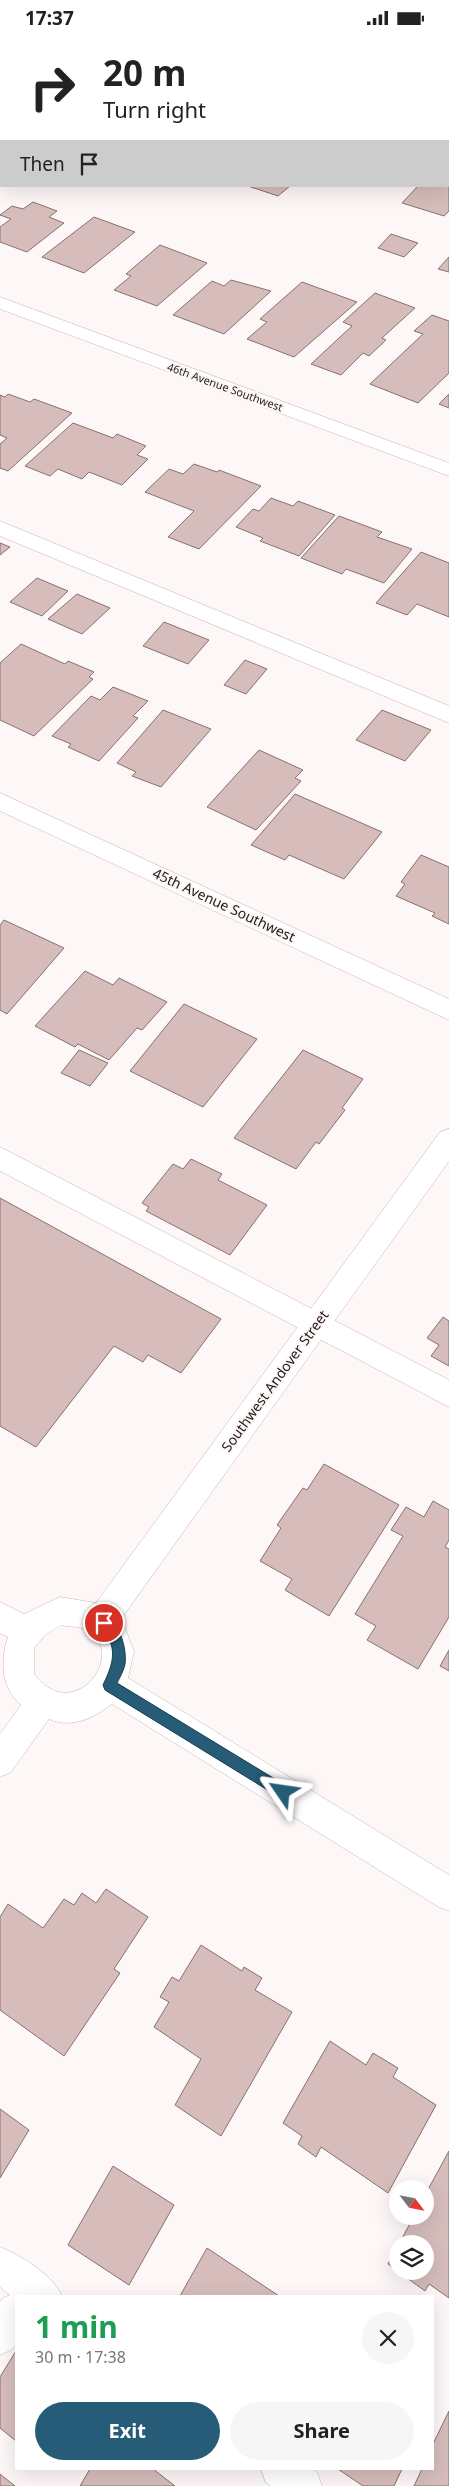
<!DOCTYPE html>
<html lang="en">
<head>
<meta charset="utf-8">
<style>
	body { margin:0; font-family:"Noto Sans",sans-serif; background:#f6f6f6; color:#222; height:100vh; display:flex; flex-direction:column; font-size:19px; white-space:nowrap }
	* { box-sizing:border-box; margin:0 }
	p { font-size:16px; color:#767676 }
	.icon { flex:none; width:28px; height:28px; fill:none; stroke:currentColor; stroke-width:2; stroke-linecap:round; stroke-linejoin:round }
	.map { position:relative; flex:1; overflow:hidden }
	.details { position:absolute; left:15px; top:2260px; width:419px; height:175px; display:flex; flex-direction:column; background:#fff; border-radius:0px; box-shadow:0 5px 20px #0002 }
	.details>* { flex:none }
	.top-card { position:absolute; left:0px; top:0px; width:450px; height:152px; box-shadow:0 5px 20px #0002; background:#fff; color:#222; overflow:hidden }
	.needle { width:32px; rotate:122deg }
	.tools { position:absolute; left:389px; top:2145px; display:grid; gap:10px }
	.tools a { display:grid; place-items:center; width:45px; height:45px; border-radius:50%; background:#fff; box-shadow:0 5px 20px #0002; font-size:25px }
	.pin { position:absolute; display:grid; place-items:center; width:42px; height:42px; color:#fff; margin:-21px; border:2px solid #fff; border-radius:50%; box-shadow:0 1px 5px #0007 }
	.me { position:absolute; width:55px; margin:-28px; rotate:302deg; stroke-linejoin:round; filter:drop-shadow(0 0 4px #0008) }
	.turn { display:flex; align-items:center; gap:18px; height:105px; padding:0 20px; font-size:22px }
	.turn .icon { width:65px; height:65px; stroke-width:2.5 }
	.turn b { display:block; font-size:35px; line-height:42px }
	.then { display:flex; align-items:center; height:48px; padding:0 20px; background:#0003; gap:10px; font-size:19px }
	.round { display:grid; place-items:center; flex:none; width:52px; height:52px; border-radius:26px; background:#f6f6f6 }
	.overview { display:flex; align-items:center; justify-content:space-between; height:85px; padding:0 20px }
	h1 { font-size:30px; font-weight:700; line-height:38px; color:#1e9e55 }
	.action { display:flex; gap:10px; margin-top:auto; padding:10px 20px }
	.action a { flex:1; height:58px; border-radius:30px; background:#265c77; color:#fff; font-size:20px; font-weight:700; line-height:58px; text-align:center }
	.action a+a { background:#f6f6f6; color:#222 }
	.status { display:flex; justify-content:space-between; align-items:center; height:35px; padding:0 25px; background:#fff; direction:ltr }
	.status svg { height:14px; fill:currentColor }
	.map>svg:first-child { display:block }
	.building { fill:#d6bdbb; stroke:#87716f }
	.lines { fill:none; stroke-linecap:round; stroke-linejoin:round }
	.lane-casing { stroke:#cbb3b1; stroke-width:1 }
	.street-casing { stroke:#cbb3b1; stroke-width:1 }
	.lane { fill:#fff; fill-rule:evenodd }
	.street { fill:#fff; fill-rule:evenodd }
	.route { fill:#265c77; stroke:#193c4d }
	.labels { text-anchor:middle; stroke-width:4.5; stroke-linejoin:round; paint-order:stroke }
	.far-street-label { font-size:11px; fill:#221a19; stroke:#fdf8f7 }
	.street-label { font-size:14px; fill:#221a19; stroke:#fdf8f7 }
</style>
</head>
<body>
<div class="status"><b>17:37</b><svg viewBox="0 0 49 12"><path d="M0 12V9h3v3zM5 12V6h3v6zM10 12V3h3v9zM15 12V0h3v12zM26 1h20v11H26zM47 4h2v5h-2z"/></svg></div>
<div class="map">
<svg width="449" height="2451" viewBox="0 0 449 2451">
	<rect width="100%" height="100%" fill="#fdf8f7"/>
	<path class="building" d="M366 0H434L365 1Z
		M449 139V176L444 181 402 168 418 151H449Z
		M248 151H290L278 161Z
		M33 167 57 176 49 182 64 188 27 217 0 207V192L11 184 0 180 12 171 23 174Z
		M94 182 135 197 84 238 42 222Z
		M391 199 418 208 404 222 378 213Z
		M160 210 207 228 157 271 114 255 131 241 126 239Z
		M449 222V237L438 234Z
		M231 245 271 256 224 299 173 280 212 246 224 251Z
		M302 247 357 267 294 322 247 304 267 287 260 284Z
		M375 258 415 273 382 303 386 305 369 321 363 318 341 340 311 329 352 291 343 287Z
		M432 280 449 286V338L418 368 370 349 423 299 414 296Z
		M8 359 30 367 34 364 72 378 8 436 0 433V409L7 403 0 400V360L5 362Z
		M449 359V373L439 369Z
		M73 388 113 403 117 399 146 411 137 420 148 424 122 450 89 437 82 444 58 434 50 441 25 431Z
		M194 429 217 437 219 435 261 451 199 514 168 502 194 476 145 457 169 434 183 439Z
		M271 463 293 471 298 466 335 480 299 521 260 506 263 503 236 492 253 474 259 476Z
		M339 481 382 497 377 502 412 514 384 548 346 534 342 539 301 523Z
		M0 508 10 512 0 520Z
		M421 517 449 528V582L417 569 407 580 376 568Z
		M37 543 68 556 42 581 10 567Z
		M77 559 110 573 82 599 48 584Z
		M164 587 209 605 188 629 143 611Z
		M21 609 65 629 68 626 94 637 89 642 93 644 34 701 0 685V628Z
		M245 625 267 634 246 659 224 650Z
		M113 652 148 666 133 681 138 683 99 726 68 712 71 709 52 701 91 661 100 665Z
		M163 675 211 694 161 752 132 741 136 737 117 728Z
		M382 675 431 695 405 726 356 705Z
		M259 715 303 735 295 743 301 746 256 795 207 772Z
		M295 759 382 797 344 844 289 820 285 825 251 810Z
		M421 820 449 832V889L432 881 435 878 396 861 405 849 401 847Z
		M4 885 64 913 7 979 0 975V890Z
		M85 936 113 950 119 943 167 967 142 995 137 993 109 1025 78 1009 75 1012 35 991Z
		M184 969 257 1004 203 1072 130 1036Z
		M79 1015 108 1028 90 1051 61 1038Z
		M303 1015 363 1044 342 1073 345 1075 319 1109 316 1107 296 1134 234 1103Z
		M191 1124 222 1139 218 1145 267 1170 230 1220 146 1176 149 1172 142 1168 173 1129 183 1134Z
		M0 1163 221 1284 181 1338 148 1320 143 1327 114 1311 36 1412 0 1391Z
		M443 1282 449 1286V1331L431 1321 439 1310 427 1303Z
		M324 1429 399 1470 329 1581 285 1555 292 1544 260 1526 281 1493 277 1490 303 1453 307 1455Z
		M433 1466 449 1475V1505L445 1512 449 1514V1582L418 1634 367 1605 376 1591 355 1579 403 1501 391 1495 406 1472 424 1482Z
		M449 1615V1636L440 1631Z
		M106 1854 148 1882 114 1934 120 1938 64 2021 0 1975V1882L8 1869 43 1893 64 1864 74 1870 82 1858 96 1868Z
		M201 1910 242 1936 244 1932 262 1943 255 1955 292 1977 221 2101 175 2070 201 2024 154 1992 169 1967 160 1962 172 1942 179 1946Z
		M330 2006 366 2030 373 2018 398 2033 393 2042 436 2070 388 2158 321 2112 316 2122 298 2109 302 2101 283 2088Z
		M0 2074 29 2095 0 2143Z
		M449 2116V2263L429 2249 425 2256 388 2229 398 2211V2236H425V2209H399L414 2181H425V2160Z
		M113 2131 174 2170 129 2250 68 2210Z
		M207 2213 279 2261H180Z
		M16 2316V2406L0 2393V2342Z
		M449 2376V2451H414L422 2434H432V2411Z
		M90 2434H153L175 2451H80Z
		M338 2434H402L394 2451H363Z
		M0 2439 15 2451H0Z"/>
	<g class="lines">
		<defs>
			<path id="lane" d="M0 486 449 671V688L0 501Z
				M0 1112 449 1345V1372L0 1136Z
				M0 2212C22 2221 52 2239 62 2261H16V2309L13 2314 0 2320V2267L3 2263 10 2260 0 2252Z
				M261 2434H312L317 2437 322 2451H271L266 2448Z"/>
			<path id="street" d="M184 0H203L204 1H185Z
				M0 262 449 428V441L0 274Z
				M0 758 449 964V985L0 776Z
				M449 1094V1126L121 1584 134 1616 128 1643 449 1840V1876L437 1871 112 1669C93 1683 73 1694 49 1684L11 1737 0 1742V1699L21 1670C1 1653 0 1625 8 1602L0 1598V1567L24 1579 60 1562 96 1568 440 1097ZM61 1590C68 1592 80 1591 87 1595 129 1618 74 1692 34 1639V1613L45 1600Z"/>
		</defs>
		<use href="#lane" class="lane-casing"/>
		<use href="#street" class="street-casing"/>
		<use href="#lane" class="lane"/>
		<use href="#street" class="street"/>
	</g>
	<path class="route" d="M104 1582C120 1588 127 1613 125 1629 124 1635 120 1642 117 1648L288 1752 290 1757 288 1762 283 1764 279 1762 105 1655 103 1650C110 1635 117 1620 109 1604 106 1598 100 1594 97 1588L99 1584Z"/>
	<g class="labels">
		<g class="far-street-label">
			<text transform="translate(225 352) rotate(20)" y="4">46th Avenue Southwest</text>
		</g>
		<g class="street-label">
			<text transform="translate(224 870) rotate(25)" y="5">45th Avenue Southwest</text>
			<text transform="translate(275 1346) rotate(-54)" y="5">Southwest Andover Street</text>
		</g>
	</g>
</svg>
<div class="tools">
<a><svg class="needle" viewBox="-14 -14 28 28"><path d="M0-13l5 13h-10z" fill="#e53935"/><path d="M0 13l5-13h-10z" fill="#767676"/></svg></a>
<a><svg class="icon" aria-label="layers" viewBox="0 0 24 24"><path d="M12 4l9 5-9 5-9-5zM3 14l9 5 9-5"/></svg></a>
</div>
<div class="pin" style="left:104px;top:1588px;background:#d93025"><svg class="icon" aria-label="arrive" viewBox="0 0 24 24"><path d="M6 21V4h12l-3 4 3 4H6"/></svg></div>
<svg class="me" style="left:283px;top:1757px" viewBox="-20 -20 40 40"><path d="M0-17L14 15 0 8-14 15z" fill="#265c77" stroke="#fff" stroke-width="4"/></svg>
<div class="top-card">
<div class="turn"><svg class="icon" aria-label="right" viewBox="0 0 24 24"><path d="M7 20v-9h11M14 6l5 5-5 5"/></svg><div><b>20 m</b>Turn right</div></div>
<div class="then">Then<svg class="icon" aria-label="arrive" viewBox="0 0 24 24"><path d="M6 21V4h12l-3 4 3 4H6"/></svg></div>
</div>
<section class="details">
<div class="overview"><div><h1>1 min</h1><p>30 m · 17:38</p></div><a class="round"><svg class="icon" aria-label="close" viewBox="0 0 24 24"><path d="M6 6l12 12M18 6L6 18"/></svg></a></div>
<div class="action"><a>Exit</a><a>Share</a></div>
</section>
</div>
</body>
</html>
